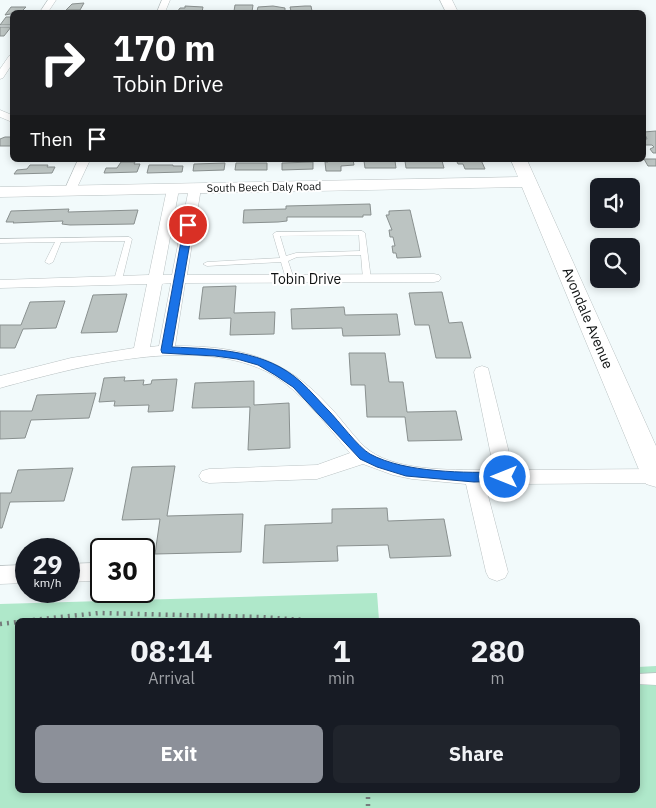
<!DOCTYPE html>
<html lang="en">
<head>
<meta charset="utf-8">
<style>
	body { margin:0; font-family:"IBM Plex Sans",sans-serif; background:#20242c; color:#f1f3f6; height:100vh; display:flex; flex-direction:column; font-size:19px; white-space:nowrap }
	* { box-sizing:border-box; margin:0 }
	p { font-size:16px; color:#9ea1a6 }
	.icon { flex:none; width:28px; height:28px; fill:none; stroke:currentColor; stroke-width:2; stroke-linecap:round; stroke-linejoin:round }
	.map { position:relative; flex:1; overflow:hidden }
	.drawer { position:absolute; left:15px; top:618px; width:625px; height:175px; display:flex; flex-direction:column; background:#171b24; border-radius:8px; box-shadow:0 2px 8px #0003 }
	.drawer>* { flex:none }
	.banner { position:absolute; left:10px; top:10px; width:636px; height:152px; border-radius:8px; box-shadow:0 2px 8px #0003; background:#202124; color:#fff; overflow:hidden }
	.controls { position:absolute; left:590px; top:178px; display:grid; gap:10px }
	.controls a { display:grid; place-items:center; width:50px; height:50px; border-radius:8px; background:#171b24; box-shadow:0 2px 8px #0003; font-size:25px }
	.speed { position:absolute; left:15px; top:538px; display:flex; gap:10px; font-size:25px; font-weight:700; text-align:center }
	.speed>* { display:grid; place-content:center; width:65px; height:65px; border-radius:50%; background:#171b24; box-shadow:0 2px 8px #0003; line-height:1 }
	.speed small { font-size:12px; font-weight:400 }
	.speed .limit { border:2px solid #111; border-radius:8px; background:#fff; color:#111 }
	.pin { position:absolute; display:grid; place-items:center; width:42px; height:42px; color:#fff; margin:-21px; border:2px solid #fff; border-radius:50%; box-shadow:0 1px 5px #0007 }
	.me { position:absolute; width:55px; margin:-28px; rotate:270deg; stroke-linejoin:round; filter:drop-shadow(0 0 4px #0008) }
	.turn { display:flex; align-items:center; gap:18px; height:105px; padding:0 20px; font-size:22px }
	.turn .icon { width:65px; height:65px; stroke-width:2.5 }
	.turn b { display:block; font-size:35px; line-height:42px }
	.then { display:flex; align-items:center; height:48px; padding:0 20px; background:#0003; gap:10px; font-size:19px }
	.eta { display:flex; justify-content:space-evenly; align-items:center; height:85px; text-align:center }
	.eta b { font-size:30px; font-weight:700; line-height:35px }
	.button { display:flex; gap:10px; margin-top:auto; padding:10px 20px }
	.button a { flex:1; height:58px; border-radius:8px; background:#8c9099; color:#fff; font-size:20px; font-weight:700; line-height:58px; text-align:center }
	.button a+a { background:#20242c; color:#f1f3f6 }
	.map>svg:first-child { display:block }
	.green { fill:#afe8ca }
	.building { fill:#bcc4c2; stroke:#89908f }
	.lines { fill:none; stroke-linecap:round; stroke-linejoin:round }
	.lane-casing { stroke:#bac2c3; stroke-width:1 }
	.street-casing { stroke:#bac2c3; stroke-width:1 }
	.secondary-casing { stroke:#bac2c3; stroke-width:1 }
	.path { stroke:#767c7c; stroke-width:4.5; stroke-dasharray:2 5; stroke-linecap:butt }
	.lane { fill:#fff; fill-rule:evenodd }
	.street { fill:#fff; fill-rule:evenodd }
	.secondary { fill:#fff; fill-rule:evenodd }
	.route { fill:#1a73e8; stroke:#114b97 }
	.labels { text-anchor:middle; stroke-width:4; stroke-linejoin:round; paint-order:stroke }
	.far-street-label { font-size:11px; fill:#0f1212; stroke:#fff }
	.street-label { font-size:14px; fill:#0f1212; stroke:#fff }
</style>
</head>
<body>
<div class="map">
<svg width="656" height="808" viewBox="0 0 656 808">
	<rect width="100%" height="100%" fill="#f2fafb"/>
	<path class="green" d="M377 593 379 620H18V790H638V667L656 666V808H0V604Z"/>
	<path class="building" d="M84 3 80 10H66L72 4Z
		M235 5H253L252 12 234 11Z
		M185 6 203 7 202 12H177L180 8H185Z
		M273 6 285 8V11H257L258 7Z
		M305 6H311L312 11H291L290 7Z
		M11 7H26L21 12 5 15Z
		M6 17H12V25H0Z
		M0 27H11L4 36H0Z
		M656 131V153H653L650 149 654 147 652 145H644V139H647L644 132Z
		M5 137H12V146H0V139Z
		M644 159H656V166H648Z
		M328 160H353L354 165 341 166V171H326L325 162H328Z
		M434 160 442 161 444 168H406L405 161Z
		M456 160H481L485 169H465L463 164H458Z
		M364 161H395L396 168H365Z
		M121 162H135L134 164H140L137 172 104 173 106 168H117Z
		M313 162V169L282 170V163Z
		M225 163 224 170 193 171 194 164Z
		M236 163H267V170H235Z
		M30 165H48L47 167H55L52 173 14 174 17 170 27 169Z
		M149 165H173V166H183L182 172 147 173Z
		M370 204 371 215H363V217H287V221L278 222 243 223 244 210 286 209V206Z
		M69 209 68 212 138 210 134 224 70 225 62 224 63 221 13 223 14 222H6L11 211Z
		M410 210 421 257 397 258 396 253H393L392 246H395L393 237H390L389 230H392L386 215H389V211Z
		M236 286 234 313 275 312 274 334 230 335 231 318 199 319 203 287Z
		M442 292 449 323 462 322 471 358H436L429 325H415L409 293Z
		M127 294 117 332 81 333 93 295Z
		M65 301 56 328 23 329 15 348H0V325H21L30 302Z
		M344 307 345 315 397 314 400 335 343 336 342 328 292 329 291 309Z
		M349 353H385L389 382H403L407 412 456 411 462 440 408 441 405 417H367L365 385H351Z
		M125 377 124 381 144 380 143 385 151 384 152 380 177 379 173 411 148 412 149 405 114 406 115 401 99 402 104 378Z
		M254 381V405L289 403 290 448 248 450 250 407 192 408 195 383Z
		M96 393 89 418 31 420 25 438 0 439V411H32L37 395Z
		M175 466 167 516 243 514 241 552 155 554 160 519 122 520 132 467Z
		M73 468 64 501 10 502 2 528H0V493H11L18 470Z
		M387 508 388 521 444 519 451 556 390 558 388 545 337 546 338 561 263 563 265 525 332 523V509Z"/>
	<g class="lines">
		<defs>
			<path id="lane" d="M362 231 365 233 371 279 367 281 363 279 361 255 297 257 288 261 294 279 290 281 286 279 281 262 207 266 203 264 207 262 280 258 273 234 276 232ZM359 235 360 251 296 253 286 256 280 236Z
				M129 237 132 239 122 280 118 282 114 280 125 241 61 242 53 262 49 264 45 262 55 242 0 243V239Z
				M656 673V685L638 684V674Z"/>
			<path id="street" d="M48 0H56L48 12H40Z
				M162 0H170L165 12H157Z
				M12 55V64L3 78 0 79V69L9 56Z
				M0 110 12 115V122L0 117Z
				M78 160H90L74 194H66L64 191Z
				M195 184 201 188 187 275 434 274 439 275 441 278 439 281 434 282 185 283 175 346C240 346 284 357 329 406 341 418 357 442 370 451 399 472 459 470 494 470L474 372 476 368 482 366 488 368 514 473 521 470 656 469V483L521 484 513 480 505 484H485L508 572 505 578 497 581 489 578 486 572 466 484 412 479 393 475 363 464 317 479 209 483 202 481 199 476 202 471 209 469 317 465 350 453C327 426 304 394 273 375 199 333 76 367 0 388V376L71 358 134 348 147 284 0 288V280L149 275 167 189 173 185 179 189 163 275H172L189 188ZM169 283H171L159 346 150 347 162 284Z
				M92 563 100 566 101 569 100 578 92 581 69 582V564Z
				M26 565V583L0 584V566Z"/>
			<path id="secondary" d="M440 0H452L458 12H446Z
				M511 160H527L656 446V487L646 484 642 477 522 187 0 197V187L518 177Z"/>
		</defs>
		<use href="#lane" class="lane-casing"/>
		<use href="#street" class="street-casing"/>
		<use href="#secondary" class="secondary-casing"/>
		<path class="path" d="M33 620 99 613 261 617 304 620
			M0 624 18 622
			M368 790V808"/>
		<use href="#lane" class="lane"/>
		<use href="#street" class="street"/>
		<use href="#secondary" class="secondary"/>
	</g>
	<path class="route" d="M188 222 193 225 172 347C217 349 266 350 301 382 311 391 319 401 328 410 339 421 358 447 370 454 405 473 466 473 505 472L510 474 511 477 510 481 474 482 406 476 377 467 360 459 293 387 275 375 258 365 237 359 215 356 162 353 161 350 184 225Z"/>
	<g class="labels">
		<g class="far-street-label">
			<text transform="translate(264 187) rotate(-1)" y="4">South Beech Daly Road</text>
		</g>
		<g class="street-label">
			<text x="306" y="284">Tobin Drive</text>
			<text transform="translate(588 318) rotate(67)" y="5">Avondale Avenue</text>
		</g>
	</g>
</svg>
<div class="controls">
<a><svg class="icon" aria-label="sound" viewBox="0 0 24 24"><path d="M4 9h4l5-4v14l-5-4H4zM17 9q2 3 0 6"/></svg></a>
<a><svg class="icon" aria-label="search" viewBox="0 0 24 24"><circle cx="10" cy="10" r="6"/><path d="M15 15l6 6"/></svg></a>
</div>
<div class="speed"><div>29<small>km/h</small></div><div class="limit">30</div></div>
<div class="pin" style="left:188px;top:225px;background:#d93025"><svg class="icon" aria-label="arrive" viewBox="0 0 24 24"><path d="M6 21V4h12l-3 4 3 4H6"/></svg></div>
<svg class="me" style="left:505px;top:477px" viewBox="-20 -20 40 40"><circle r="17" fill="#1a73e8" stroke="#fff" stroke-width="3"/><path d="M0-11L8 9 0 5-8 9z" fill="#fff"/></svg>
<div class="banner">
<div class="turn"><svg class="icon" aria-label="right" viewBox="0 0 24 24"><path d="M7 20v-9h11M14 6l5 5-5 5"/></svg><div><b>170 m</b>Tobin Drive</div></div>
<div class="then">Then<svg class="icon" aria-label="arrive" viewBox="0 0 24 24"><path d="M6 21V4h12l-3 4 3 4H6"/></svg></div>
</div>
<section class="drawer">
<div class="eta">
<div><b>08:14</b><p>Arrival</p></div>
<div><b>1</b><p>min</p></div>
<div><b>280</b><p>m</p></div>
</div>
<div class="button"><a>Exit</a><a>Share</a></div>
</section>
</div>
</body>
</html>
